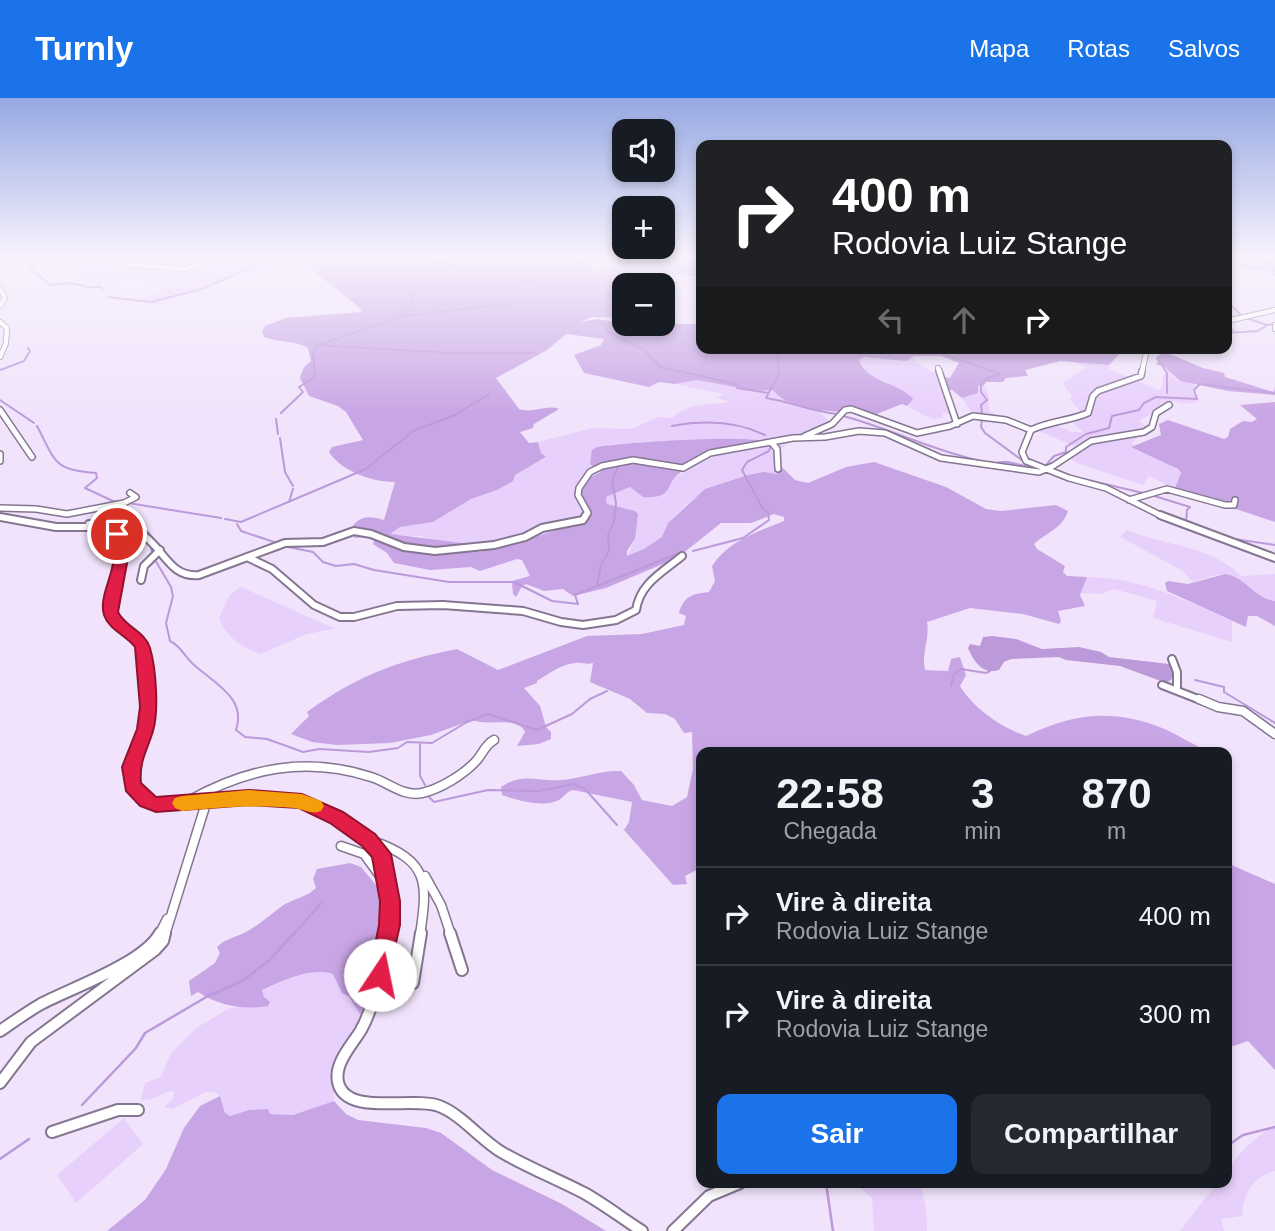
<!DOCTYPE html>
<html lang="pt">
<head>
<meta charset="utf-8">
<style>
	body { margin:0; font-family:Helvetica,sans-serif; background:#242831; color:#f1f3f6; height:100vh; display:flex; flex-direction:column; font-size:26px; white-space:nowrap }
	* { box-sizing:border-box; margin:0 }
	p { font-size:23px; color:#9ea1a6 }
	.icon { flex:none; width:38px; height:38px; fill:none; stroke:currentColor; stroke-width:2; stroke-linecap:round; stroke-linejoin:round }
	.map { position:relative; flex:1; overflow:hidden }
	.sheet { position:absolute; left:696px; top:649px; width:536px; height:441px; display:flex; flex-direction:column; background:#171b24; border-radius:14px; box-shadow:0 4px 10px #0003 }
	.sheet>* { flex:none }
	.hud { position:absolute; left:696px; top:42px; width:536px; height:214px; border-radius:14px; box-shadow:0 4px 10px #0003; background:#202124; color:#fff; overflow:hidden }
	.fabs { position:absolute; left:612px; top:21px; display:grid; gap:14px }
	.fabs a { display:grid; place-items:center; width:63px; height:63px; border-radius:14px; background:#171b24; box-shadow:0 4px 10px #0003; font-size:35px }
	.pin { position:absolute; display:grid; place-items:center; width:60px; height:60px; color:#fff; margin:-30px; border:4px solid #fff; border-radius:50%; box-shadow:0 2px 7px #0007 }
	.me { position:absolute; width:77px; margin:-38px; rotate:11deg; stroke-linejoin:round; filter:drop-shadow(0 0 5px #0008) }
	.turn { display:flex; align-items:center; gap:24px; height:147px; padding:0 21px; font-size:32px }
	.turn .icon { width:91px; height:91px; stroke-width:2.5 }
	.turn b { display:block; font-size:49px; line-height:60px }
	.lanes { display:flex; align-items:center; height:66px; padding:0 21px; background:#0003; justify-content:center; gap:35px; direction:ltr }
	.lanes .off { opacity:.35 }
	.eta { display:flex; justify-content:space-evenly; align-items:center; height:119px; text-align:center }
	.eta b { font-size:42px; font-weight:700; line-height:49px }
	.button { display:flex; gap:14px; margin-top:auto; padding:14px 21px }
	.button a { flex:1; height:80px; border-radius:14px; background:#1a73e8; color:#fff; font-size:28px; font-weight:700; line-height:80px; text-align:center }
	.button a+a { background:#242831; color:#f1f3f6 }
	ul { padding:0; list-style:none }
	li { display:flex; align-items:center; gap:21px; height:98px; padding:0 21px; border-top:2px solid #363941 }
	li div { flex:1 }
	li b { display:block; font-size:26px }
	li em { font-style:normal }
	header { display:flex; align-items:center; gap:42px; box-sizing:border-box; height:98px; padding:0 35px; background:#1a73e8; color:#fff }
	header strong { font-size:33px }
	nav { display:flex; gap:38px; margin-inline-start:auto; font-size:24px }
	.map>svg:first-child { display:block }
	.green { fill:#e8d0fc }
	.forest { fill:#c8a5e5 }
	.water { fill:#bc99d9 }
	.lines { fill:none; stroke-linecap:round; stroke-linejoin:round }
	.stream-far1 { stroke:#bc99d9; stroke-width:2 }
	.stream { stroke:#bc99d9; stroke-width:2.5 }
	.minor-far4-casing { stroke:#847691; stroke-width:6 }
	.minor-far3-casing { stroke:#847691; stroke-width:8 }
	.minor-far2-casing { stroke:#847691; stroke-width:10 }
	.minor-far1-casing { stroke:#847691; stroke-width:11 }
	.minor-casing { stroke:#847691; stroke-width:14 }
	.minor-far4 { stroke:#fff; stroke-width:4.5 }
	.minor-far3 { stroke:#fff; stroke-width:5 }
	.minor-far2 { stroke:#fff; stroke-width:6 }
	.minor-far1 { stroke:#fff; stroke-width:8 }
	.minor { stroke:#fff; stroke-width:10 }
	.route { fill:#e11d48; stroke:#92132f; stroke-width:2 }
	.slow { fill:#f59e0b }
</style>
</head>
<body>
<header>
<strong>Turnly</strong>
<nav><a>Mapa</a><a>Rotas</a><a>Salvos</a></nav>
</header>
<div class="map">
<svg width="1275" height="1133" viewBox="0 0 1275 1133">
	<rect width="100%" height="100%" fill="#f0e3fb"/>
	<path class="green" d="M23 160 183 162 301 160 306 163 305 166 236 179 153 207 139 203 144 198 163 194C136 169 104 196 76 178L75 173 35 165 36 162Z
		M913 258 917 265 940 278 955 317 943 315 942 320 932 321 907 308 910 306 890 285 869 277 859 262C877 254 896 268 913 258Z
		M1070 263 1109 267V271L1159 292 1163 286 1162 279 1168 274 1176 282 1199 288 1192 292 1200 303 1188 306 1173 303 1139 323 1148 331 1131 345 1134 347 1131 349 1165 363 1181 375 1175 391 1149 378 1143 387 1076 365 1070 360 1083 352 1039 333 1053 326 1072 334H1083L1073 325 1081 322V314L1070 301 1072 298 1063 285 1087 269Z
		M697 282 756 293 772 292 785 302 806 311H816L830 324V331L792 343 779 352 778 364 783 370 777 376C732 380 703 386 671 422 667 427 666 432 663 437 657 445 641 453 632 458H627L635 441 624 410 607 406 606 399 630 389 643 399 710 358 764 343 710 341 605 348 602 373 587 419 583 425 509 447 479 454 462 445 446 446 419 438 388 437 400 429 433 424 471 401 497 392 512 383 514 377 546 360 541 355 538 344 593 330 632 331 658 319 672 320C689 304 708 307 729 304L718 300 724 296 675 286Z
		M980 286 984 287 989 298V313L1011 326 975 320 962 300 978 295V288Z
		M1127 432C1164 448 1211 447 1241 478L1275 476V503C1256 501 1246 478 1226 476 1216 476 1203 481 1193 484L1183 473 1120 439Z
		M1087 479C1143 480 1182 501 1232 523V544L1153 520 1157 503 1114 491 1101 496 1080 495Z
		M241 489 324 526 335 530 304 537 261 556C243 550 226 540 219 520L230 496Z
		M322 872 333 875 342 895 365 917 334 978V1003L293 1017 270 1016 249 1012 230 1018 225 1015 220 998 215 994H206L172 1011 164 1009 173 1001 174 993C161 993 157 1003 141 1002L145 985 161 979 171 955 196 930 230 910 249 908 264 899 262 892 291 880Z
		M124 1020 143 1046 76 1105 57 1077Z
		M1275 1027V1073C1253 1077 1243 1098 1242 1118L1221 1121 1224 1133H1180L1217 1085H1227C1227 1061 1256 1039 1275 1027Z
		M855 1085H920L926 1110 927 1133H874L872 1100Z"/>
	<path class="forest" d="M309 160 412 162 410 160H605L592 167V171L596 173 643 160H702V179L668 176 655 179 650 184 625 187V197L610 199 625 200V220L592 219 580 224 598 221 625 226H702V250H1125L1109 267 1060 263 1025 272 1028 278 1006 280 1003 284H986L984 287 978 288V295L962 300 952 292H943L940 278 950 280 959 265 941 258H914L906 263 864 259 859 262C868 286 898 283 913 301L907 308 902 306 874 317 807 311 784 302 772 292 756 293 697 282 675 286 659 284 649 289 584 275 574 257 601 247 604 241 566 236 547 252 496 280 519 311C533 316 546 306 559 311L534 326 533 330 520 334 529 345 538 344 541 355 546 359 515 377 513 383 497 392 471 401 433 424 400 429 390 436 462 445 479 454 509 447 583 424 587 419 579 394 591 379 601 374 590 366 592 352 597 349C622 345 747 336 765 344 736 351 705 356 681 374 663 386 676 401 643 399L630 389 606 399 607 406 635 413 638 416 635 441 627 453V458L644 451 662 439 668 425 705 391 748 377 764 374 777 376 783 370 795 382 808 385 846 369 874 364 946 389 986 411 1001 413 1056 407 1068 413C1063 430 1046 435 1034 446L1037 451 1065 468 1063 474 1067 478 1087 479 1080 497 1085 508 1058 513 1061 523 1059 526 1023 516 970 510 927 524C930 541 921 556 925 572L948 573 951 561 960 559 966 577 960 588C973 610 1002 630 1026 638 1072 616 1112 610 1162 630 1179 637 1194 648 1211 654H702V769L685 778 687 786 673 787 624 732 629 724 632 704 573 692C566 694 565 698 559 702 544 710 517 702 502 697L501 689C523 674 537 684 560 682 580 681 600 672 621 673L634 687 642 702 672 708 687 699 693 671 692 634 684 635 675 621 665 616 647 615 630 601 590 584 593 565C586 567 582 564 575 565 562 566 548 576 537 583V585L524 590 540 608 546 629 551 634V641L539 646 517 648 525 634C517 617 490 629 472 622L431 637 390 645 337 647 312 644 291 636 309 618 307 614C358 577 397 563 457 551L498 572 587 538 642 536 684 527 686 518 679 515C684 498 692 496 709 494L715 483 712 468C728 443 757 434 784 423V419L774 416 751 425H721L677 460 606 490 573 498 563 491 544 493 526 486 522 488 516 499 513 496 512 483 530 478 522 462 517 461 480 473 471 469 430 472 394 465 387 455 373 446 376 438 355 440 349 434C358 418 367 417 384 422L395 384C373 384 342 374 329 354L332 349 363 342 346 314 338 308 309 298 300 280 304 269 311 263 308 250C295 242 279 245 264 239L262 234 265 228 286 220 362 214 361 211 305 166Z
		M1232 160H1275V174L1239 170Z
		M1165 254 1203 270 1224 275 1225 279 1274 294 1275 289V297L1228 293 1180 283 1162 267H1156L1160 257Z
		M1275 304V424L1233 410 1212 399 1209 402 1175 390 1181 375 1178 371 1131 349 1161 337 1159 326 1168 322 1224 341 1228 339 1230 331 1243 323 1252 324 1257 321 1240 307Z
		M1225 476C1245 478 1255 501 1275 503V528L1257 518H1248L1246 529 1167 493 1165 485 1168 483 1188 486Z
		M350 765 361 769 385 798 381 856 365 917 360 916 349 899 342 895 333 876C310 869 283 883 262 892L264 899 270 904 268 908C242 912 220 908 198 894L191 898 189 883 215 865 220 855 217 849C226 840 235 840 246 834 259 827 270 817 282 808 293 801 307 799 316 790L313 781 317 771Z
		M1227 765 1275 786V972L1248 943 1227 950Z
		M220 998 225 1015 230 1018 249 1012 268 1011 270 1016 293 1017 334 1003 346 1016 358 1022 426 1030 441 1035 492 1072 562 1106 606 1133H107L145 1102 166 1071 184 1030 200 1008Z"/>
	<path class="water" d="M992 538 1016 541 1042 551 1079 549 1101 554 1109 559 1169 566 1174 573 1171 582 1166 585 1120 568 1066 562 1059 559 1011 561 1004 564 999 572C983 577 974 564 968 550L970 546 980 548 983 539Z"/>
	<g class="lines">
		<path class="stream-far1" d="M27 160 35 162 30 170 49 186
			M406 160 485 173 554 190
			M573 160 583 169
			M1263 160 1275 178
			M51 187 70 185 84 188
			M86 189H101L103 192
			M108 199 151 204 202 191 254 168 292 160
			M1227 203 1241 217
			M404 217 413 207 409 196 419 190
			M1246 220 1267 227 1274 226
			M599 223 610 236 644 252 660 269 736 286 737 290 768 295
			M1227 225 1233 233
			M1227 235 1258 233 1267 227
			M321 246 403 218 514 205
			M317 247 449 255H536
			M777 250 779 275 766 300C791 304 812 313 837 316
			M927 250 1000 276 987 280 981 286V294L987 302 981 307 982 316
			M956 261 963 250
			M0 272 24 263 30 253 28 250
			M1167 295V275L1157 260 1172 250
			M0 302 34 325
			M281 315 303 294 299 289 315 279 313 257 316 248
			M843 318C889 330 931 352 977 362
			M276 321 278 336
			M982 321 981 329 985 335 1030 368
			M37 328C56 364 53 372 96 375L97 380 85 390 115 404
			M672 328C704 322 736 323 765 337
			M280 340 285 374 293 388
			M996 365C1012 361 1018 370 1034 368
			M1041 367H1046L1054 358 1066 354V349L1086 336 1109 330 1112 318 1139 312 1144 305 1156 299 1197 301 1194 292 1200 286 1275 295
			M1067 377 1143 395
			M1151 397 1190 409 1187 412 1186 425
			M289 404 293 391
			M128 405 221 420
			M123 407 122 411 132 426 148 434 155 443
			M225 421 241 424 366 371 413 333 455 317 489 296
			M237 426 241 433 277 445
			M1234 441 1275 447
			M283 448 313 454 323 464 336 468 354 466 374 472 449 484H514L552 503 578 506 575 497 677 456
			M151 450 152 456
			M693 453 743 440 769 422 768 414 763 411 742 372 747 364 769 353 771 347
			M154 460 171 489 173 498 166 525 170 543C181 548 184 558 193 566 214 585 247 600 236 632L245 639 267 641 303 654 319 651 369 654 398 650 407 644 432 645 467 624 488 616 537 632 572 616 590 601 607 593
			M597 488 601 467 609 453 608 437 614 424 616 405 612 383 618 369
			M1195 582 1224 589V594L1275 625
			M951 588 954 576 961 571 986 575 990 573
			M420 645V678L425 687
			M428 698 434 704 488 692 539 693 574 686 585 691 617 727
			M293 837 322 804"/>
		<path class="stream" d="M82 1007 136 950 145 935 208 898 242 883 270 862 294 835
			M1227 1048 1243 1037 1275 1029
			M0 1061 29 1041
			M826 1085 833 1133"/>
		<defs>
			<path id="minor-far4" d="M95 160 113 165 186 171 219 160
				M0 190 5 200 0 208
				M1227 223 1275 212
				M0 224 7 230 6 245 0 259
				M1275 227V231
				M938 270 940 274
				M1142 274 1147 250"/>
			<path id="minor-far3" d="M939 273 957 326
				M0 312 32 359
				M1031 332 1022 354 1026 363 1069 380 1106 390 1164 419
				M805 338 832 326 845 312 851 311 917 335 950 328 973 318 1006 322 1031 332C1050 323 1069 323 1088 315L1093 298 1098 293 1141 278 1142 273
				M771 344 777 351 778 371
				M0 356V363
				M1129 402 1167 391 1225 407H1234L1235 402
				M0 410 36 411 67 416 124 405 136 399 130 395
				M585 419 588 415 578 397 579 390 590 374 602 368 633 362 683 370 710 355 793 340 825 339 859 333 885 335 941 360 1039 374 1053 368 1091 343 1144 334 1152 329 1156 315 1169 307"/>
			<path id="minor-far2" d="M1160 417 1275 460
				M0 419 56 429H98L121 439C124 462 103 505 113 522 119 531 132 537 140 543L146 574 147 603
				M89 426C106 427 129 427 143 437 164 451 170 480 199 477L285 445 323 444 354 433 371 436 404 449 435 453 494 447 525 439 542 430 583 422 586 417
				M247 459 272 471 314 507 340 519H354L397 508 443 507 523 513 561 524 583 527 616 522 636 512C640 485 663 474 682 458
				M141 482 144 468 160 452
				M1172 561 1177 574V591
				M1162 587 1203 603"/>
			<path id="minor-far1" d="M147 601V621L130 677 132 688 139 697 156 706 249 699 302 703 336 720 368 742 381 756 390 803 388 837
				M1199 601 1218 609 1243 613 1275 636
				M190 702C248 670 306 658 371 679 388 684 403 699 422 695 440 691 465 676 477 662 483 655 485 647 494 642
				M373 743C429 763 428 784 420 837
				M341 748 364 756 380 778H387
				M425 778 441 807 451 837
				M159 837 167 821
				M165 837 207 702"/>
			<path id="minor" d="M388 835C381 867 377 903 361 932 352 947 334 965 338 984 345 1019 413 998 439 1008 461 1016 482 1043 503 1055 529 1070 557 1081 584 1095 604 1106 623 1121 642 1133
				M450 835 462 872
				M413 885 421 835
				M0 933C13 924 27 914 41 906 71 890 144 865 160 835
				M0 985 31 944 155 852 163 843 165 835
				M52 1034 118 1012H138
				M673 1133 709 1098 740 1085"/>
		</defs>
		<use href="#minor-far4" class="minor-far4-casing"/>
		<use href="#minor-far3" class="minor-far3-casing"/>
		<use href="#minor-far2" class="minor-far2-casing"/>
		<use href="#minor-far1" class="minor-far1-casing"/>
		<use href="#minor" class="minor-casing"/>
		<use href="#minor-far4" class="minor-far4"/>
		<use href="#minor-far3" class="minor-far3"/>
		<use href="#minor-far2" class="minor-far2"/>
		<use href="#minor-far1" class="minor-far1"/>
		<use href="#minor" class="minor"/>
	</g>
	<linearGradient id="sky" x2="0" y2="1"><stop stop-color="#96a9e2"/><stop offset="0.5" stop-color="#f8f2fd"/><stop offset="1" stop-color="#f8f2fd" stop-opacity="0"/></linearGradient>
	<rect width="1275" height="318" fill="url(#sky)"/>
	<path class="route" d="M117 432 122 433 130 449 118 514C125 529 145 533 150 550 156 570 159 613 153 633 147 653 139 663 141 685L156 699 249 692 302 696 343 714 375 736 391 756 400 803V827L387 885 380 888 372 885 369 877 379 827 380 803 372 759 362 748 330 725 299 710 249 707 156 714 140 708 126 693 122 669 137 631 140 609 135 549C126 537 109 532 104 517 97 494 124 466 110 436Z"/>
	<path class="slow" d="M249 692 302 696 321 703 324 708 321 713C311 717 304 711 294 710 256 707 220 709 182 713L175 710 172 705 175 700 182 698Z"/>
</svg>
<div class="fabs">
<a><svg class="icon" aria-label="sound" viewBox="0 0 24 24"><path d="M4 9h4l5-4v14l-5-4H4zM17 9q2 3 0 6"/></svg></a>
<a>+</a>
<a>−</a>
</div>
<div class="pin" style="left:117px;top:436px;background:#d93025"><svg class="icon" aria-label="arrive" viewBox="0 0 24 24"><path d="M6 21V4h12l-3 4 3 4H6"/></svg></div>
<svg class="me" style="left:380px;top:877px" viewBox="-20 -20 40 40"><circle r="19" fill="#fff"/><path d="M0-13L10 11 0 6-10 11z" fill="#e11d48"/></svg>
<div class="hud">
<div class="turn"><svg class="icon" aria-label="right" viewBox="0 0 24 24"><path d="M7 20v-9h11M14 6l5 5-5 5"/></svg><div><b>400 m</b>Rodovia Luiz Stange</div></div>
<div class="lanes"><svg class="icon off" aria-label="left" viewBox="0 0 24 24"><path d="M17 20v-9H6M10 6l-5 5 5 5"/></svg><svg class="icon off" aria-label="ahead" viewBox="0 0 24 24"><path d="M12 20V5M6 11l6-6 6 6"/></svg><svg class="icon" aria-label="right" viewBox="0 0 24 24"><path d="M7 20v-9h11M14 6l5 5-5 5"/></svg></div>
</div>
<section class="sheet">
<div class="eta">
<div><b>22:58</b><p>Chegada</p></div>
<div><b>3</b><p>min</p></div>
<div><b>870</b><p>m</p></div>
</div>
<ul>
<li><svg class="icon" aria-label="right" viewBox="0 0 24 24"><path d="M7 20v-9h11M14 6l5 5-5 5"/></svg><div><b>Vire à direita</b><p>Rodovia Luiz Stange</p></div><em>400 m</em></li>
<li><svg class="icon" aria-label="right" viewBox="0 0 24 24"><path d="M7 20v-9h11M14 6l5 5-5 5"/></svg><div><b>Vire à direita</b><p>Rodovia Luiz Stange</p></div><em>300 m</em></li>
</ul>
<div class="button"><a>Sair</a><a>Compartilhar</a></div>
</section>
</div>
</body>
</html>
